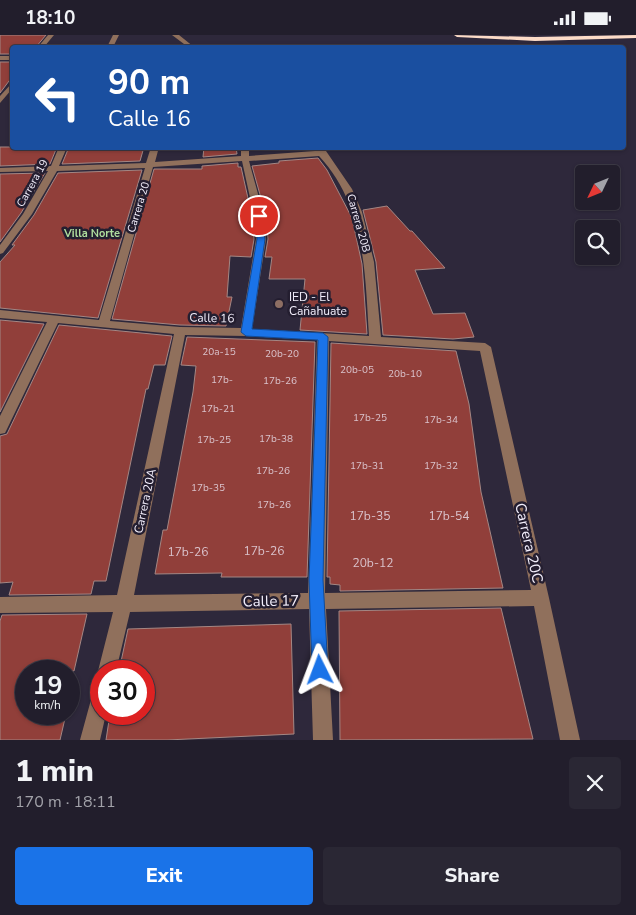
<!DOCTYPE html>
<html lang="en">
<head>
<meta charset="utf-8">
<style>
	body { margin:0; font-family:"Nunito Sans",sans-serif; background:#2a2734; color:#f1f3f6; height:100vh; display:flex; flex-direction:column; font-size:19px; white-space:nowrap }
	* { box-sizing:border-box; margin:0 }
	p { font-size:16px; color:#a2a2a9 }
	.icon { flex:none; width:28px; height:28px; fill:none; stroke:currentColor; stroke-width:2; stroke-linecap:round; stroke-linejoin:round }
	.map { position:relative; height:705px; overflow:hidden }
	.details { display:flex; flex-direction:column; background:#221e2c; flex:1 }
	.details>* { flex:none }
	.top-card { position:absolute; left:10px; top:10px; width:616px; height:105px; border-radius:5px; box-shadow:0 1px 4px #0004,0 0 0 1px #3f3c48; background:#1a4fa0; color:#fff; overflow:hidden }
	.needle { width:32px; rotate:227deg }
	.fabs { position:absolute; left:575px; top:130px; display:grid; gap:10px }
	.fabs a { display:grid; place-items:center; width:45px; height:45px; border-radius:5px; background:#221e2c; box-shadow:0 1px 4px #0004,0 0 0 1px #3f3c48; font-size:25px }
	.speed { position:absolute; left:15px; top:625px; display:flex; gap:10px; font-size:25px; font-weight:700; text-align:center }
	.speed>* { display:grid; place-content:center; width:65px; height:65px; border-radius:50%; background:#221e2c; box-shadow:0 1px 4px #0004,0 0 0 1px #3f3c48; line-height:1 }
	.speed small { font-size:12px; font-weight:400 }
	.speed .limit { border:8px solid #d22; background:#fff; color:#111 }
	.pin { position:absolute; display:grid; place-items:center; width:42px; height:42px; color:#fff; margin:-21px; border:2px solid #fff; border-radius:50%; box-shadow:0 1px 5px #0007 }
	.me { position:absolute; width:55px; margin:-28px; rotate:357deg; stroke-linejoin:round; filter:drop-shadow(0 0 4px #0008) }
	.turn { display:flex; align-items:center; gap:18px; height:105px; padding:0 15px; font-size:22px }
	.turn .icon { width:65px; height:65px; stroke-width:2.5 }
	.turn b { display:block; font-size:35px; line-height:42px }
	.round { display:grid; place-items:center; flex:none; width:52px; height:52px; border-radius:5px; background:#2a2734 }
	.headline { display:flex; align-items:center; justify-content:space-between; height:85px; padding:0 15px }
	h1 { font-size:30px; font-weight:800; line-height:38px }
	.cta { display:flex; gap:10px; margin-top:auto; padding:10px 15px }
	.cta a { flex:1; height:58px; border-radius:5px; background:#1a73e8; color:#fff; font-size:20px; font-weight:800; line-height:58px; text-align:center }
	.cta a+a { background:#2a2734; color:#f1f3f6 }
	.status { display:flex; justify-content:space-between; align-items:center; height:35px; padding:0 25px; background:#221e2c; direction:ltr }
	.status svg { height:14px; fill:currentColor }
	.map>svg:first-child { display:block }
	.building { fill:#913f3a; stroke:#a48784 }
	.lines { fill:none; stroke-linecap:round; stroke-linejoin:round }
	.minor { fill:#90705c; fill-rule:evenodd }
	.highway { fill:#fcdbc7; fill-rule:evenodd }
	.route { fill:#1a73e8; stroke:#114b97 }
	.education-dot { fill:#8d6e63; stroke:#241e30; stroke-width:2 }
	.labels { text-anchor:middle; stroke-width:5; stroke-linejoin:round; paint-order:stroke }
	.number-label { font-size:10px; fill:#dac3cc }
	.far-street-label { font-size:11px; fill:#f3effc; stroke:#241e30 }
	.far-neighbourhood-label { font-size:11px; font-weight:bold; fill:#b0de9d; stroke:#241e30 }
	.poi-label { font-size:12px; fill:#f3effc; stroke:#241e30; text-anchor:start }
	.street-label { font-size:12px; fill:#f3effc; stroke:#241e30 }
	.near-number-label { font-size:12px; fill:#dac3cc }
	.near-street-label { font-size:15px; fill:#f3effc; stroke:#241e30 }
</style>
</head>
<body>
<div class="status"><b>18:10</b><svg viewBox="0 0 49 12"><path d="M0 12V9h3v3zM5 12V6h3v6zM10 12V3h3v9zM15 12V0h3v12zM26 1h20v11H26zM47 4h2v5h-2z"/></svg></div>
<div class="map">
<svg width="636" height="705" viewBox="0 0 636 705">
	<rect width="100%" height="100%" fill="#2e283b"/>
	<path class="building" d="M0 0H46L36 12H12V19H0Z
		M0 27H12V42L0 58Z
		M0 112H57L50 129 0 131Z
		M69 112H144L140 126 62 129Z
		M204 112H236L237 119 203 122Z
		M318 123 327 135 352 183 362 229 367 299 300 295 305 244H269L272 222H265L268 204 266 181 252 131 279 128V126Z
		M238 128V132H241L252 181 254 204 251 222 230 221 227 262H232L226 291 180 290 112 284 154 134H202V131Z
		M142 135 98 283 0 273V227L15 210H12L34 180 58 138Z
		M45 138 21 178 0 207V139Z
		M387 171 410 196H412L445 233 415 235 433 279 465 278 474 302 453 304 383 300 376 227 363 175Z
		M0 285 44 289 0 377Z
		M59 290 172 301 165 330H154L148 354H146L106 546H94L91 559 9 560 13 547 0 548V401L7 399Z
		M187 302 315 307 307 542H221L222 538 155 539 163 495H167L193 357 196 331 181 330Z
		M331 308 456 316 469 369 481 457 503 553 340 556V550L330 549V542H327Z
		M501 573 533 704 340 705 339 576Z
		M87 579 74 636H26V679H66L60 705H0V586L2 580Z
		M291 589 294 699 167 705H106L110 679H144V636H119L128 594Z"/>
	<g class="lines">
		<path class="minor" d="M48 0H54L44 12H38Z
			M113 0H119L113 12H107Z
			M172 0H179L194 12H188Z
			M0 21H12V25H0Z
			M12 48V54L0 68V61Z
			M59 112H67L59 131 146 128 151 112H159L155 127 241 121V112H249V121L315 116 312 112H320L326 116 352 154 362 177 374 227 381 302 485 308 491 312 549 563 580 705H560L534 571 326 574 333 705H313L309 574 130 577 116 636H101V643L98 636 113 577 0 578V562L117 560 174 299 58 288 7 394 5 398 0 399V381L47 287 0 283V275L99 285 145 133 57 136 32 179 3 218 0 219V210L23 179 48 136 0 137V133L51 131ZM319 121C365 170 365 237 369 301L252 294 266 204 264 181 249 126ZM242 126 254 181 256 204 241 293 180 292 110 286 153 132ZM185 300 246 301 317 305 308 558 134 560ZM329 306 480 316 531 555 325 558Z
			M101 652V679H106L100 705H80L92 661 94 654Z"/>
		<path class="highway" d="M454 0 535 2 636 0V3L535 6 457 2Z"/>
	</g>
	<path class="route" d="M259 178 263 181 265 204 252 294 323 298 328 302 323 545 328 635 326 641 320 643 314 641 312 635 309 545 318 305 246 301 241 297 257 204 255 181Z"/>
	<circle class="education-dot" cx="279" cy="269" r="5"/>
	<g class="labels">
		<g class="number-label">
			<text x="219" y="320">20a-15</text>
			<text x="282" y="322">20b-20</text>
			<text x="357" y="338">20b-05</text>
			<text x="405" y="342">20b-10</text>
			<text x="222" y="348">17b-</text>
			<text x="280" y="349">17b-26</text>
			<text x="218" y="377">17b-21</text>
			<text x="370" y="386">17b-25</text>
			<text x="441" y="388">17b-34</text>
			<text x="276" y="407">17b-38</text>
			<text x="214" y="408">17b-25</text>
			<text x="367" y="434">17b-31</text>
			<text x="441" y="434">17b-32</text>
			<text x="273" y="439">17b-26</text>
			<text x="208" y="456">17b-35</text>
			<text x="274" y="473">17b-26</text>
		</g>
		<g class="far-street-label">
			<text transform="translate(32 148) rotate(-61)" y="4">Carrera 19</text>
			<text transform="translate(138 172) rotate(-73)" y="4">Carrera 20</text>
			<text transform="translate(359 188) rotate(74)" y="4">Carrera 20B</text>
		</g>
		<g class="far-neighbourhood-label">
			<text x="92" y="202">Villa Norte</text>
		</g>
		<g class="poi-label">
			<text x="289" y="266">IED - El<tspan x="289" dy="14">Cañahuate</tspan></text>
		</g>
		<g class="street-label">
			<text transform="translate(212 283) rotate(1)" y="4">Calle 16</text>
			<text transform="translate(145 466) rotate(-78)" y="4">Carrera 20A</text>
		</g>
		<g class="near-number-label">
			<text x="370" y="485">17b-35</text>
			<text x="449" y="485">17b-54</text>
			<text x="264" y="520">17b-26</text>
			<text x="188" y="521">17b-26</text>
			<text x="373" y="532">20b-12</text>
		</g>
		<g class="near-street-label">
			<text transform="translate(529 508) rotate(77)" y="5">Carrera 20C</text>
			<text transform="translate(271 566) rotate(-1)" y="5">Calle 17</text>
		</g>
	</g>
</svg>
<div class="fabs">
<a><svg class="needle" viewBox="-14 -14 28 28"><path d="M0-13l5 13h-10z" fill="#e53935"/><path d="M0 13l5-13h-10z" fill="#a2a2a9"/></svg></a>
<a><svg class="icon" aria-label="search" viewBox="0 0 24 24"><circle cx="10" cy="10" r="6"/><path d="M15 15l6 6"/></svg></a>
</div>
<div class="speed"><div>19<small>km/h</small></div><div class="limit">30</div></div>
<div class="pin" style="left:259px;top:181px;background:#d93025"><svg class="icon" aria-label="arrive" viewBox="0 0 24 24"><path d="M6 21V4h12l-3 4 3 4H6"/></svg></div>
<svg class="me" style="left:320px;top:635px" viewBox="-20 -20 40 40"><path d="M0-17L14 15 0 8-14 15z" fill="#1a73e8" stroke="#fff" stroke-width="4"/></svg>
<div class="top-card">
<div class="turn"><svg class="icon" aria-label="left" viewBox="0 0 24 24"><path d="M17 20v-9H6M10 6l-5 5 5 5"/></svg><div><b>90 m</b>Calle 16</div></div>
</div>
</div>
<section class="details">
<div class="headline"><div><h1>1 min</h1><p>170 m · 18:11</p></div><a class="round"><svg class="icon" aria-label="close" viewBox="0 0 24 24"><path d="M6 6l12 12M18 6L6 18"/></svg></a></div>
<div class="cta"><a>Exit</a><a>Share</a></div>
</section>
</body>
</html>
